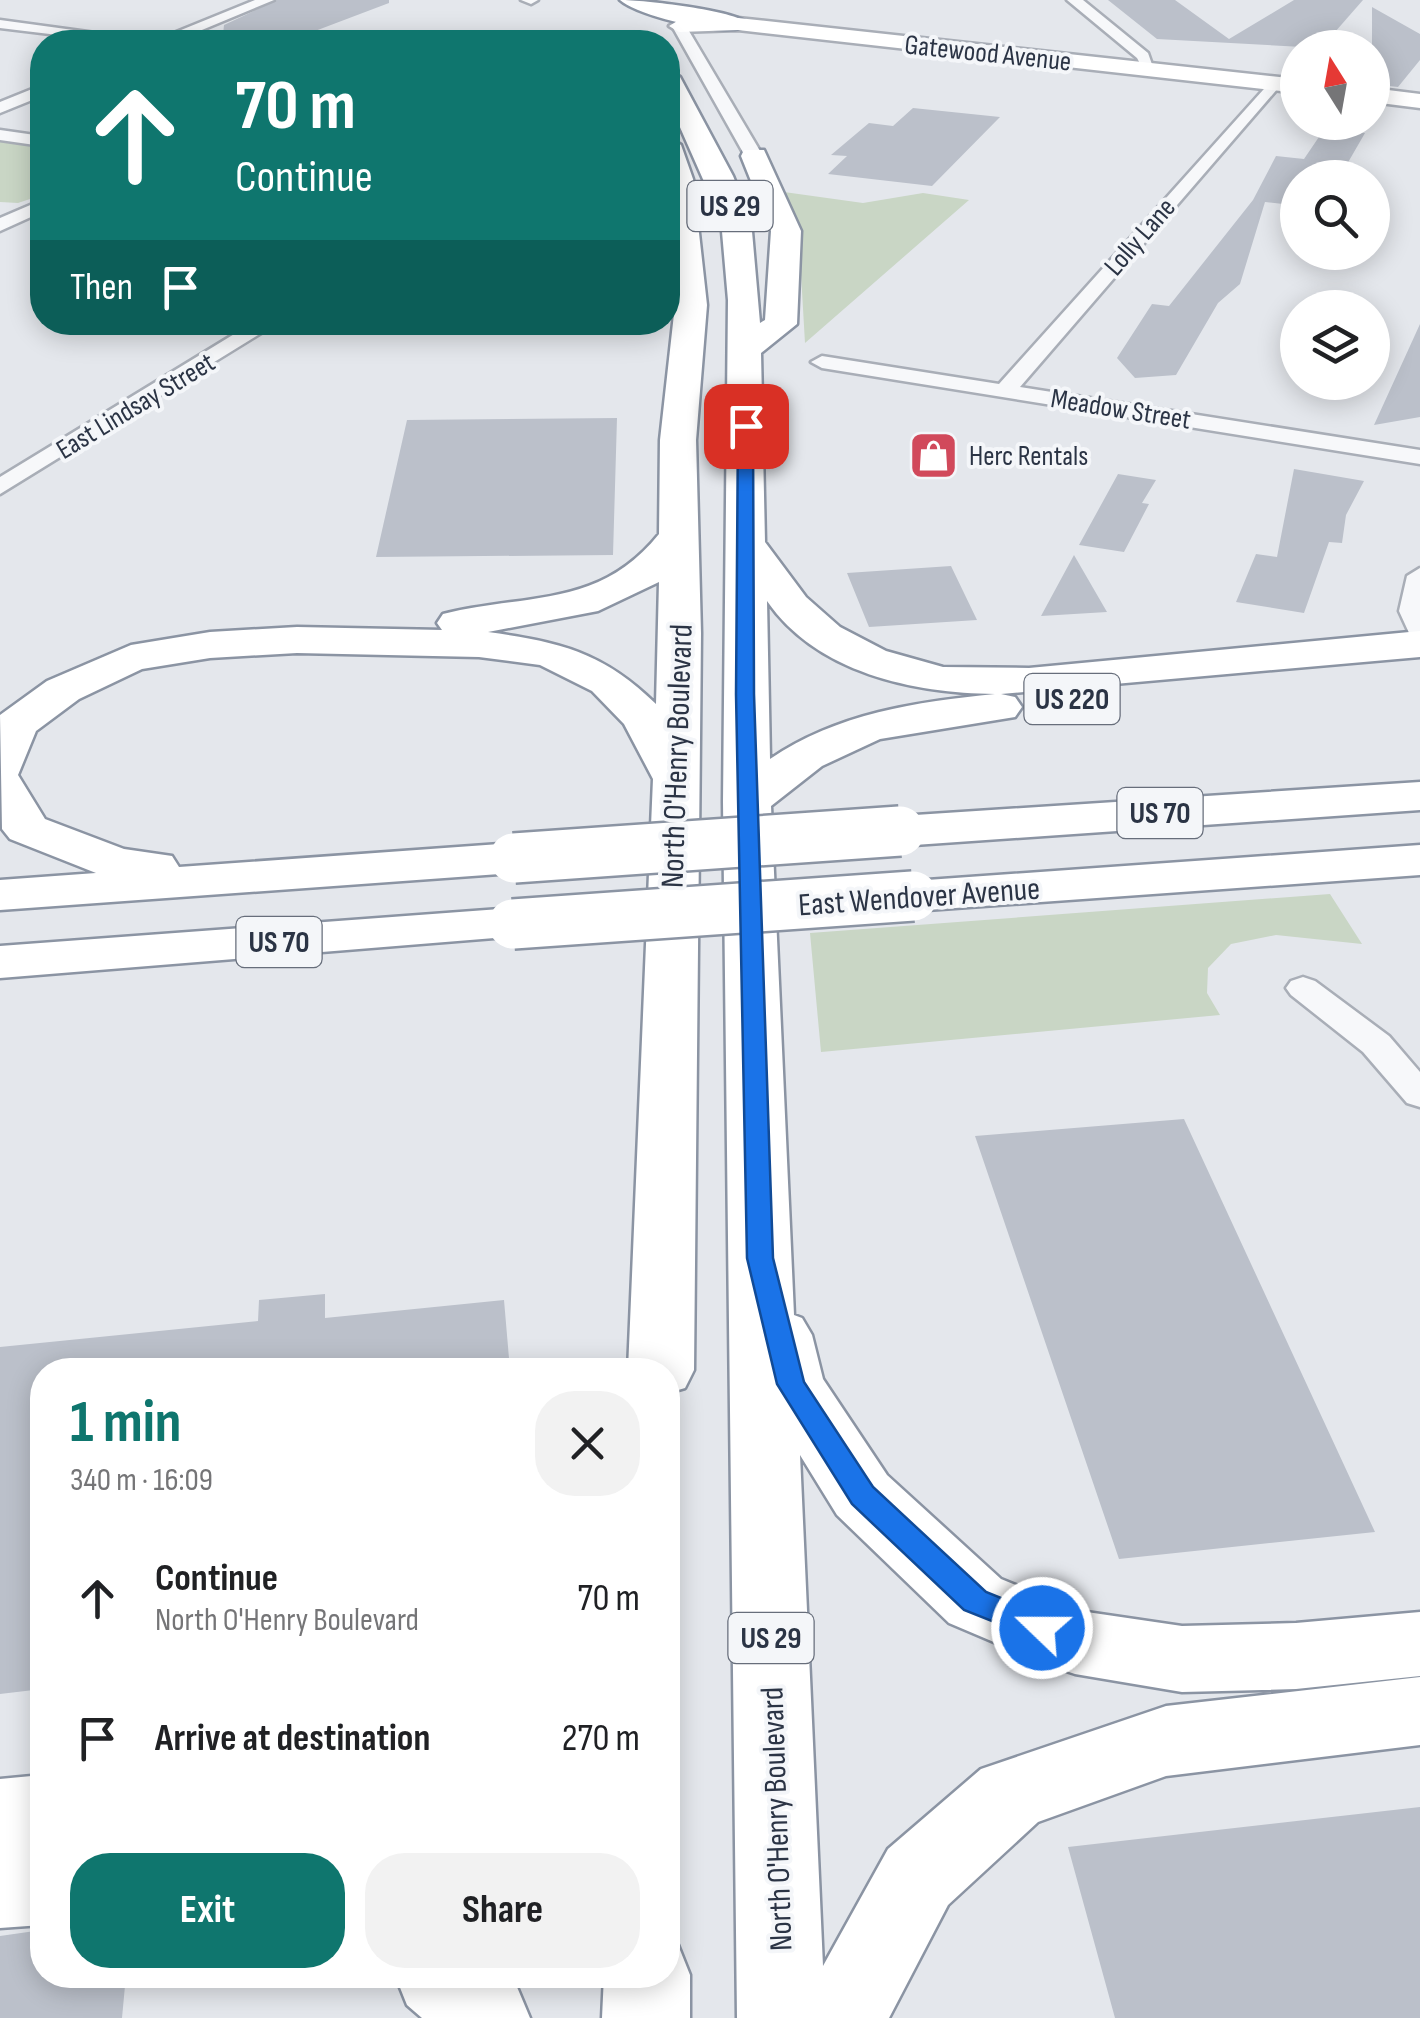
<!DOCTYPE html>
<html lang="en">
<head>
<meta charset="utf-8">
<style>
	body { margin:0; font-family:"Sofia Sans Condensed",sans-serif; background:#f2f2f2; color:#202124; height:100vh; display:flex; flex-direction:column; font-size:38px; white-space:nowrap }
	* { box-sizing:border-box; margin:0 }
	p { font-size:32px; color:#757577 }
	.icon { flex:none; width:55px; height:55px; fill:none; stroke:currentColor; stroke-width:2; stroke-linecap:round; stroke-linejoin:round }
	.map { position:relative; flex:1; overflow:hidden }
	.drawer { position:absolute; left:30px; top:1358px; width:650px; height:630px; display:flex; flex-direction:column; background:#fff; border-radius:40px; box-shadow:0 5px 25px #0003 }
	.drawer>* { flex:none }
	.hud { position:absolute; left:30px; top:30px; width:650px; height:305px; border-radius:40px; box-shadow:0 5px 25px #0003; background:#0f766e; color:#fff; overflow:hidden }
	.needle { width:65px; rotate:349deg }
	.controls { position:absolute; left:1280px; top:30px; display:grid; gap:20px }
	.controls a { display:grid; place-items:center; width:110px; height:110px; border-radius:50%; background:#fff; box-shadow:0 5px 25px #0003; font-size:50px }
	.pin { position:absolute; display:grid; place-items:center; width:85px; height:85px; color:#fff; margin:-42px; border-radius:20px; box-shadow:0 5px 15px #0006 }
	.me { position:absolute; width:110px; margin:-55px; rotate:292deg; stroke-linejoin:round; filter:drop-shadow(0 0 8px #0008) }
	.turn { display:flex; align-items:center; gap:35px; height:210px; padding:0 40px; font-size:45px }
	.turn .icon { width:130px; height:130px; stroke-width:2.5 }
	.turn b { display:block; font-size:70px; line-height:85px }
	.then { display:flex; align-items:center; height:95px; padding:0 40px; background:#0003; gap:20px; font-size:38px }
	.round { display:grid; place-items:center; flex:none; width:105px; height:105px; border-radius:40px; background:#f2f2f2 }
	.overview { display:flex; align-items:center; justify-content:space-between; height:170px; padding:0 40px }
	h1 { font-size:60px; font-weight:700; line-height:75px; color:#0f766e }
	.cta { display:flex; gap:20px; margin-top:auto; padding:20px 40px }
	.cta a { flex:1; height:115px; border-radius:40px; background:#0f766e; color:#fff; font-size:40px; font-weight:700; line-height:115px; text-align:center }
	.cta a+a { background:#f2f2f2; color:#202124 }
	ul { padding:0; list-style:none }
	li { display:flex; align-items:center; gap:30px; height:140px; padding:0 40px }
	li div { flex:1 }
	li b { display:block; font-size:38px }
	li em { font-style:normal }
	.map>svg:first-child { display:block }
	.green { fill:#c9d6c5 }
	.building { fill:#bbc0ca }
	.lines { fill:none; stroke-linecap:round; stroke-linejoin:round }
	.street-casing { stroke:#a9aeb7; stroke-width:5 }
	.secondary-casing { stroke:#a9aeb7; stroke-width:5 }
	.highway-casing { stroke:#8b94a3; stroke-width:5 }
	.street { fill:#f7f8fa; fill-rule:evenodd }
	.secondary { fill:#fff; fill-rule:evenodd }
	.highway { fill:#fff; fill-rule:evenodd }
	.highway-bridge-casing { stroke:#8b94a3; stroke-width:54; stroke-linecap:butt }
	.highway-bridge { stroke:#fff; stroke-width:49 }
	.route { fill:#1a73e8; stroke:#114b97; stroke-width:2.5 }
	.labels { text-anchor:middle; stroke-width:8; stroke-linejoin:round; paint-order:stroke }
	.far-street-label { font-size:28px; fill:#2b3445; stroke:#f4f6f9 }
	.far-poi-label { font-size:28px; fill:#2b3445; stroke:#f4f6f9; text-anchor:start }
	.shield { fill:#f4f6f9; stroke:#676e7b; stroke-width:2.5 }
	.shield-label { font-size:30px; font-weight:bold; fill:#2b3445 }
	.street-label { font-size:32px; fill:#2b3445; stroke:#f4f6f9 }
</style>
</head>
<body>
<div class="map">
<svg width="1420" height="2018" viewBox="0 0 1420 2018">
	<rect width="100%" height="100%" fill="#e4e7ec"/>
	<path class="green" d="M0 141 42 147V195L18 203 0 202Z
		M784 192 863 203 923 193 969 200 805 343 798 222Z
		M1330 894 1362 944 1276 935 1231 944 1208 968 1207 993 1220 1015 821 1052 810 933Z"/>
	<path class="building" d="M277 0H389V3L286 42 223 35 224 25Z
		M1108 0H1175L1229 39 1294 0H1363L1321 48 1157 39Z
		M1372 7 1420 34V60L1398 87 1372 84Z
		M913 108 1000 117 932 186 828 174 847 156 831 155 869 123 893 126Z
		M1325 128 1365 133 1339 178H1298V198L1292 205 1265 202 1240 284 1218 303 1176 375 1135 378 1117 358 1152 304 1169 306 1253 200 1276 156 1304 159Z
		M1420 324V417L1374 425Z
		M617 418 613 555 376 557 407 420Z
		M1294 469 1364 481 1346 515 1342 543 1329 542 1304 613 1236 602 1256 554 1277 557Z
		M1118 474 1156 480 1142 503 1149 504 1124 552 1079 545Z
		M1074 555 1107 612 1041 616Z
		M951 566 977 620 869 627 847 573Z
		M1184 1119 1375 1532 1119 1559 975 1136Z
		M325 1294V1318L504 1300 510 1370H42V1689L0 1694V1347L258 1321 259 1300Z
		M1420 1807V2018H1115L1068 1847Z
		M42 1930V1975H126L122 2018H0V1936Z"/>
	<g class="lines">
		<defs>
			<path id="street" d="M255 0H274L173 42H116L0 28V20L154 41Z
				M521 0H538L531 4Z
				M1067 0H1083L1148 53 1155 73H1145L1137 58Z
				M679 22 686 26 763 156 760 160 745 156 672 26Z
				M1273 79 1281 84 1279 87 1020 387 1420 450V464L822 368 811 362 822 356 999 384Z
				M42 85V96L0 113V102Z
				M0 130 42 136V146L0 140Z
				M42 200V212L0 231V218Z
				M254 322H279L0 494V477Z
				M1420 568V637L1410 635 1399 611 1407 576Z
				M1303 977 1315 981 1389 1036 1420 1072V1107L1407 1103 1363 1052 1291 995 1286 988 1291 981Z"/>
			<path id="secondary" d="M738 18 1298 79V93L738 30 679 32 669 26 679 20Z
				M1372 88 1420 94V108L1372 102Z"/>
			<path id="highway" d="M620 0C643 0 735 10 749 24 733 40 637 16 620 0Z
				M668 70 680 77 733 176 751 220 760 323 765 320 771 231 741 156 744 150H764L801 231 797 324 761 353 765 542 806 597 840 627 886 651 943 667 1029 668 1420 631V657L1001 694 1015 697 1022 707 1015 717 880 739 822 766 771 806 794 1315 802 1318 812 1335 823 1379 887 1475 1001 1579 1080 1611 1182 1626 1296 1623 1420 1612V1676L1296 1689 1182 1692 1075 1674 1048 1665 949 1623 837 1515 800 1455 823 1966 888 1849 981 1769 1166 1706 1420 1677V1745L1166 1776 1038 1822 948 1905 889 2018H737L723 802 728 300 721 220 668 100ZM767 601C817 673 913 693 995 694 916 702 838 713 770 759Z
				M668 137 681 145 693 179 707 305 696 440 701 633 694 1370 685 1388 668 1393V1370H628L653 779 624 724 592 691 540 665 479 657 297 653 210 658 142 669 79 699 36 731 18 775 45 819 124 849 172 856 179 867 514 843 532 847 539 858 532 869 514 873 0 910V880L96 873 10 839 2 829 0 715 47 681 131 645 210 632 297 627 442 630 437 623 443 614C526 593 599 609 659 534L660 440 675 305 668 209ZM659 582 656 704C603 652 560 642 488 632L598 611Z
				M1420 782V810L900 846 883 841 875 831 883 821 900 816Z
				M1420 845V875L913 911 895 907 887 896 895 885 913 881Z
				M513 908 531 913 539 924 531 935 0 978V946Z
				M42 1775V1925L0 1928V1779Z
				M668 1941 678 1945 690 1975V2018H602L604 1975H668Z
				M395 1975H503L517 1987 530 2018H422L407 2005Z"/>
		</defs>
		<use href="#street" class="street-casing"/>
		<use href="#secondary" class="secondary-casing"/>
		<use href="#highway" class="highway-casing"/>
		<use href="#street" class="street"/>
		<use href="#secondary" class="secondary"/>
		<use href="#highway" class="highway"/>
		<defs>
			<path id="highway-bridge" d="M514 858 900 831
				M513 924 913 896"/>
		</defs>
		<use href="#highway-bridge" class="highway-bridge-casing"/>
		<use href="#highway-bridge" class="highway-bridge"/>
	</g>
	<path class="route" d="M746 421 753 426 754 694 773 1258 804 1382 873 1487 986 1592 1053 1619 1057 1628 1053 1638 1042 1641 964 1610 852 1504 777 1384 747 1258 736 694 738 426Z"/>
	<defs>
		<symbol id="shop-square" viewBox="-11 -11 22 22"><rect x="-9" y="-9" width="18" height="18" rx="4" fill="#d1495b" stroke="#f4f6f9"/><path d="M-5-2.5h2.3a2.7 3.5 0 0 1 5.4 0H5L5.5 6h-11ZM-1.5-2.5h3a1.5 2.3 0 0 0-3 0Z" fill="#fff"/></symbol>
	</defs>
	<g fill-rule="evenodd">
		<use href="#shop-square" x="906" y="428" width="55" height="55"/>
	</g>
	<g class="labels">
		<g class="far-street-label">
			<text transform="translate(988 52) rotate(6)" y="10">Gatewood Avenue</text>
			<text transform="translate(1139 236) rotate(-49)" y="10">Lolly Lane</text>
			<text transform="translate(135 405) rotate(-31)" y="10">East Lindsay Street</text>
			<text transform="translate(1121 408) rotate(9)" y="10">Meadow Street</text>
		</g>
		<g class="far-poi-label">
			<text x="969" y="465">Herc Rentals</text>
		</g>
		<g class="shield">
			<rect x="687.5" y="181" width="85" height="50" rx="8"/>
			<rect x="1024.5" y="674" width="95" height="50" rx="8"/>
			<rect x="1117.5" y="788" width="85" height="50" rx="8"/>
			<rect x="236.5" y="917" width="85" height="50" rx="8"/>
			<rect x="728.5" y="1613" width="85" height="50" rx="8"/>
		</g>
		<g class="shield-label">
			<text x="730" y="216">US 29</text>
			<text x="1072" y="709">US 220</text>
			<text x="1160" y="823">US 70</text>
			<text x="279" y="952">US 70</text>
			<text x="771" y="1648">US 29</text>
		</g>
		<g class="street-label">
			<text transform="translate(676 756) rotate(-88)" y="11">North O'Henry Boulevard</text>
			<text transform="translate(919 896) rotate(-4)" y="11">East Wendover Avenue</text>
			<text transform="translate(776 1819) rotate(-92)" y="11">North O'Henry Boulevard</text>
		</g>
	</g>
</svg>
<div class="controls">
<a><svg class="needle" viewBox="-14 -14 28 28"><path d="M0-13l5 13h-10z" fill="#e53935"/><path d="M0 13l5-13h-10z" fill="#757577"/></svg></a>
<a><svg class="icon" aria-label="search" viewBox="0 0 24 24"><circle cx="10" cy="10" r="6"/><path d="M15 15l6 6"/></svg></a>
<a><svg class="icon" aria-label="layers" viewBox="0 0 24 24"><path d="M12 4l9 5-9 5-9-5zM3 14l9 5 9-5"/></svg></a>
</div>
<div class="pin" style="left:746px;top:426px;background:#d93025"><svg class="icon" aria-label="arrive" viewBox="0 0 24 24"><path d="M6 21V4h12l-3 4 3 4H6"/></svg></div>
<svg class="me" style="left:1042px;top:1628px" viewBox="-20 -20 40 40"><circle r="17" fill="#1a73e8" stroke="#fff" stroke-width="3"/><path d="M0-11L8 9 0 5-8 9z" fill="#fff"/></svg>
<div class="hud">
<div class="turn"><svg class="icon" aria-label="ahead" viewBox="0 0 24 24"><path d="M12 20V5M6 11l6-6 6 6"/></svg><div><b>70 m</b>Continue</div></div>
<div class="then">Then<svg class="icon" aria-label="arrive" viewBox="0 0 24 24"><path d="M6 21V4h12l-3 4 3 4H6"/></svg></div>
</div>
<section class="drawer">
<div class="overview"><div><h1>1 min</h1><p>340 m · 16:09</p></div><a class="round"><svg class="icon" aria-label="close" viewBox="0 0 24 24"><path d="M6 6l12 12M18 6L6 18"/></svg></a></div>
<ul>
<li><svg class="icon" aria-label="ahead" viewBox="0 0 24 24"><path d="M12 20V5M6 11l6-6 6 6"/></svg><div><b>Continue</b><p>North O'Henry Boulevard</p></div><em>70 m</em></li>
<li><svg class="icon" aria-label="arrive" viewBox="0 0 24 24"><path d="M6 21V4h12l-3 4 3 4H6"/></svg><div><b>Arrive at destination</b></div><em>270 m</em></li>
</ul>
<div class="cta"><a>Exit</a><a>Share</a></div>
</section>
</div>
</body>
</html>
